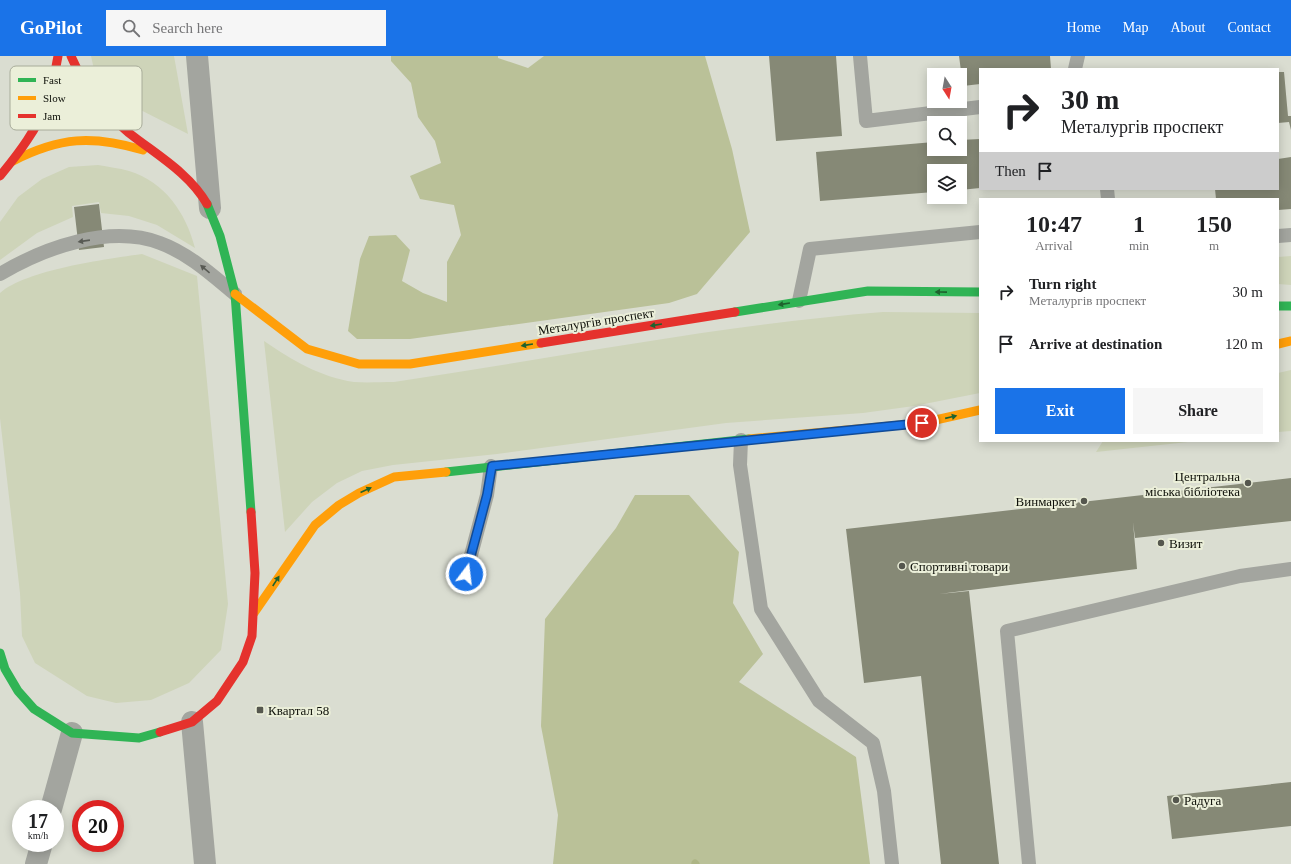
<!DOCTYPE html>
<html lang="en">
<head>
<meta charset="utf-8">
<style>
	body { margin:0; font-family:Georgia,serif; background:#f6f6f6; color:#202124; height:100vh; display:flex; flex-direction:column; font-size:15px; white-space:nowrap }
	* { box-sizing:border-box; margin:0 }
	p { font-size:13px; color:#757577 }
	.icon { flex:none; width:22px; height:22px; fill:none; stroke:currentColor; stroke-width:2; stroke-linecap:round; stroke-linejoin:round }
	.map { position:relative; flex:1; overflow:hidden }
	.drawer { position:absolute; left:979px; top:142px; width:300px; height:244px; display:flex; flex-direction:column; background:#fff; border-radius:0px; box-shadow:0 2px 10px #0003 }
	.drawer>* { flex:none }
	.top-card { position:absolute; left:979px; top:12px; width:300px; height:122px; border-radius:0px; box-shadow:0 2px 10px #0003; background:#fff; color:#202124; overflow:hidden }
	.needle { width:26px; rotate:169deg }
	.buttons { position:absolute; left:927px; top:12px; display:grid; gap:8px }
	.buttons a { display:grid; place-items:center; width:40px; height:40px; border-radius:0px; background:#fff; box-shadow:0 2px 10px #0003; font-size:20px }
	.speed { position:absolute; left:12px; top:744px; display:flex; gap:8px; font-size:20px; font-weight:700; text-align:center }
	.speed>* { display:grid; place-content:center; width:52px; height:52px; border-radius:50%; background:#fff; box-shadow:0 2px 10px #0003; line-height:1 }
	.speed small { font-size:10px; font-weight:400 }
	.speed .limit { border:6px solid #d22; background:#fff; color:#111 }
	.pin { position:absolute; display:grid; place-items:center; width:34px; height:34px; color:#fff; margin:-17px; border:2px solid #fff; border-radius:50%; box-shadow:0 1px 4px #0007 }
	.me { position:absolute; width:44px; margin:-22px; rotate:15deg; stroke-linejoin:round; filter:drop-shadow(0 0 3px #0008) }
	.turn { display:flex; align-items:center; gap:14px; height:84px; padding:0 16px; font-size:18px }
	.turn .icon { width:52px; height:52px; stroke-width:2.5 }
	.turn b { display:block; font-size:28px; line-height:34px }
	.then { display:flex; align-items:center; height:38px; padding:0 16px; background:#0003; gap:8px; font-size:15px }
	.eta { display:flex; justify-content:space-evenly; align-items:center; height:68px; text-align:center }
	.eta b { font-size:24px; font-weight:700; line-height:28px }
	.button { display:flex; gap:8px; margin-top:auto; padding:8px 16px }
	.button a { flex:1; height:46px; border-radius:0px; background:#1a73e8; color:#fff; font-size:16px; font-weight:700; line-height:46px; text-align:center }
	.button a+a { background:#f6f6f6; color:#202124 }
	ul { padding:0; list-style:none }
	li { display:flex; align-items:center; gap:12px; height:52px; padding:0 16px }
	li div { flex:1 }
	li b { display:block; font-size:15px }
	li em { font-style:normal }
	header { display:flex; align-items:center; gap:24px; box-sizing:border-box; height:56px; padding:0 20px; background:#1a73e8; color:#fff }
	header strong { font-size:19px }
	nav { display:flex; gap:22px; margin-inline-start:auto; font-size:14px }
	.search { width:280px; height:36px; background:#f6f6f6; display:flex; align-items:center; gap:10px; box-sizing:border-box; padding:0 14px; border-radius:0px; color:#757577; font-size:15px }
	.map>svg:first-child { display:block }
	.green { fill:#ced4b9 }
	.forest { fill:#bac198 }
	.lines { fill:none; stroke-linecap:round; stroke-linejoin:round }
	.stream { stroke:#adb585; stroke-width:7 }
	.building { fill:#868976 }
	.lane { stroke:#a3a59f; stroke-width:14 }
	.street { stroke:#a3a59f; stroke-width:22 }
	.fast { stroke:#30b455; stroke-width:9 }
	.slow { stroke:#ff9f0a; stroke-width:9 }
	.jam { stroke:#e5322d; stroke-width:9 }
	.oneway { fill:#585a54 }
	.oneway2 { fill:#1e622e }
	.route-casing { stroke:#114b97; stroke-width:10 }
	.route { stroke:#1a73e8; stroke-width:7 }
	.poi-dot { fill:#55574e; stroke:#ebefd9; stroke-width:1.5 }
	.labels { text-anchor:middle; stroke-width:4; stroke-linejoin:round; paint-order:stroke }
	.street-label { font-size:13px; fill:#0d0f08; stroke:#ebefd9 }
	.poi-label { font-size:13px; fill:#0d0f08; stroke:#ebefd9; text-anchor:start }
	.key { fill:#ebefd9; stroke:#a8ac9a; stroke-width:1 }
	.key-label { font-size:11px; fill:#0d0f08 }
</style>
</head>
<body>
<header>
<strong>GoPilot</strong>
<div class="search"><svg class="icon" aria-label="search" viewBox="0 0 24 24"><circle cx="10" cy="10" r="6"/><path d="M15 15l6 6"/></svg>Search here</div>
<nav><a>Home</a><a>Map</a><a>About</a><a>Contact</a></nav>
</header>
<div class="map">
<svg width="1291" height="808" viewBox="0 0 1291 808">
	<rect width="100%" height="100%" fill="#daddd1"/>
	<path class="green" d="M91 0H174L188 78 105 36 97 27Z
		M98 109C108 111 119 112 129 115 165 126 186 157 195 192L157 169 129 160 101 157 99 146 72 150 73 161 37 177 0 204V166L18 141 42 123 69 111Z
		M142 198 197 220 228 548 221 594 189 627 151 644 116 647 87 640 35 607 22 580 20 537 0 362V237C26 214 106 203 142 198Z
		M1291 200V229L1278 228V201Z
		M883 256 980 257V337L914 350 863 357 726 367 497 398 393 409 362 415 337 427 312 446 285 476 264 285C292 304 320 321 354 326 367 327 381 326 394 326 557 302 719 269 883 256Z
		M1291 314V375L1278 376V317Z
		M1103 385H1197L1096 396Z"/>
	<path class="forest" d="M391 0H498V2L528 12 544 0H705L732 93 750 176 697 238 669 247 410 283H357L348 275 360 203 369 180 396 179 410 194 402 225 423 237 447 246V206L461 179 454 149 420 143 410 120 441 107 435 85 418 61 411 27 391 5Z
		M635 439H689L739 496 733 547 763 598 739 626 856 701 870 808H553L558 759 541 670 545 563 616 472Z"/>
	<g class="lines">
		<path class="stream" d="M695 807 696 808"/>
	</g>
	<path class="building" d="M769 0H836L842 80 776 85Z
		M959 0H1050L1051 13H980V28L963 30Z
		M1278 16H1284L1288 60H1291V74L1289 66 1278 67Z
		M980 83V132L960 134V115H934V136L820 145 816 96 934 86V93H960V84Z
		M1291 101V153L1278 154V143H1216L1215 133H1278V103Z
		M99 148 104 191 79 194 74 151Z
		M1291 422V465L1135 482 1133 466 1137 513 939 538 969 535 999 808H941L921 620 864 627 846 473Z
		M1291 726V770L1172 783 1167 740Z"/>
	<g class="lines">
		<path class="lane" d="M860 0 866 65 980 51
			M1075 13 1078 0
			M1107 133 1108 143
			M1278 180 1291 179
			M0 218C44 192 109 168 160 187 188 197 212 219 235 238
			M799 245 810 193 980 176
			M741 384 740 409 761 553 819 645 873 687 884 735 892 808
			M466 518 487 439 491 410
			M1029 808 1007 575 1240 520 1291 513"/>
		<path class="street" d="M197 0 210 152
			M192 666 205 808
			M51 753 72 677
			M36 808 42 787"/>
		<path class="fast" d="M207 148 220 180 235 238 251 456
			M1278 250H1291
			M735 256 868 235 980 236
			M446 416 749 383
			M0 597 5 613 18 635 34 653 72 677 139 682 160 676"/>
		<path class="slow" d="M13 105C60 81 92 79 143 94
			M235 238 307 293 359 308H410L541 287
			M1278 288 1291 285
			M749 383 922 367 980 354
			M254 557 315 469 339 449 359 437 394 421 446 416"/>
		<path class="jam" d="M71 0C84 31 103 55 129 77 157 99 189 117 207 148
			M0 120C19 97 37 73 48 45 53 31 55 15 58 0
			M541 287 735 256
			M160 676 192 666 217 645 243 606 252 580 255 517 251 456"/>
	</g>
	<defs><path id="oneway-solid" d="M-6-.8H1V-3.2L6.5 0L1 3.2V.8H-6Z"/></defs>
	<g class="oneway">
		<use href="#oneway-solid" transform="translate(84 185) rotate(172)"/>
		<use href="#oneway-solid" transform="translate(205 213) rotate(-140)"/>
	</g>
	<g class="oneway2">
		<use href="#oneway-solid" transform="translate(941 236) rotate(-179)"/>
		<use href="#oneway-solid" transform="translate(784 248) rotate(171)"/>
		<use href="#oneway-solid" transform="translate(656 269) rotate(171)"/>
		<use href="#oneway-solid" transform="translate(527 289) rotate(171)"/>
		<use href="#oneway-solid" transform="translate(951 361) rotate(-13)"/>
		<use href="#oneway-solid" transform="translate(366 434) rotate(-24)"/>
		<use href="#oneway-solid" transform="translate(276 525) rotate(-57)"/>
	</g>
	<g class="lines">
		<defs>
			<path id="route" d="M466 518 487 439 492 410 922 367"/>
		</defs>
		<use href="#route" class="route-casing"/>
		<use href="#route" class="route"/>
	</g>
	<g class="poi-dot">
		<circle cx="1248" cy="427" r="4"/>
		<circle cx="1084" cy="445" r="4"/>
		<circle cx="1161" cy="487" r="4"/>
		<circle cx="902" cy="510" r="4"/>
		<rect x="256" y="650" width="8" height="8" rx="2"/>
		<circle cx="1176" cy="744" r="4"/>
	</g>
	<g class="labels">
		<g class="street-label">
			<text transform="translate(596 265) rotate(-9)" y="5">Металургів проспект</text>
		</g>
		<g class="poi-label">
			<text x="1240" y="425" text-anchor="end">Центральна<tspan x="1240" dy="15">міська бібліотека</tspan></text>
			<text x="1076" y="450" text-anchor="end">Винмаркет</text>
			<text x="1169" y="492">Визит</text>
			<text x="910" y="515">Спортивні товари</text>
			<text x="268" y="659">Квартал 58</text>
			<text x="1184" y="749">Радуга</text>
		</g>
	</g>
	<rect x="10" y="10" width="132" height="64" rx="6" class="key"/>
	<rect x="18" y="22" width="18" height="4" fill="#30b455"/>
	<rect x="18" y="40" width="18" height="4" fill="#ff9f0a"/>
	<rect x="18" y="58" width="18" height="4" fill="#e5322d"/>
	<g class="key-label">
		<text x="43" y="28">Fast</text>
		<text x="43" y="46">Slow</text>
		<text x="43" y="64">Jam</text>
	</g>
</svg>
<div class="buttons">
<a><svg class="needle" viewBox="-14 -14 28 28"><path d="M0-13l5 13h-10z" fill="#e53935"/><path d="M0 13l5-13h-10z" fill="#757577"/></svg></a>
<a><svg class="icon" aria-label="search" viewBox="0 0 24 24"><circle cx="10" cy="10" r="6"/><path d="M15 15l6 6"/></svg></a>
<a><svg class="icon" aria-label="layers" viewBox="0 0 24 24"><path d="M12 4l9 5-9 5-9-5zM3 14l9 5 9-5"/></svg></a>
</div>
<div class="speed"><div>17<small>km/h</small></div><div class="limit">20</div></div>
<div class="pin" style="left:922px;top:367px;background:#d93025"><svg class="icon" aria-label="arrive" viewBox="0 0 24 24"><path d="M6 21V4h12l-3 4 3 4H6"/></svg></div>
<svg class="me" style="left:466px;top:518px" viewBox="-20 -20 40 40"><circle r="17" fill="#1a73e8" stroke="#fff" stroke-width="3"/><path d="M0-11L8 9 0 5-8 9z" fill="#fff"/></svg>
<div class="top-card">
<div class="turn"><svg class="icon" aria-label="right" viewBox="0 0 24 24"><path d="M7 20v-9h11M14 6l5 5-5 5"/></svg><div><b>30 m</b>Металургів проспект</div></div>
<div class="then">Then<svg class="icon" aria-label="arrive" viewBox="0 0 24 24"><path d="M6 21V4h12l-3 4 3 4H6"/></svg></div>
</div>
<section class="drawer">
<div class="eta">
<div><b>10:47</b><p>Arrival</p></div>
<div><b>1</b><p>min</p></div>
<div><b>150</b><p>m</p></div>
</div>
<ul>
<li><svg class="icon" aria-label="right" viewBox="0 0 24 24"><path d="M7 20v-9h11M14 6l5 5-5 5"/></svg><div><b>Turn right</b><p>Металургів проспект</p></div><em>30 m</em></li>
<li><svg class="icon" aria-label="arrive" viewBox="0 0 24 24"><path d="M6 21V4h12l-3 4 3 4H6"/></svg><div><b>Arrive at destination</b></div><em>120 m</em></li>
</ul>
<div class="button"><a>Exit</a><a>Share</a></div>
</section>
</div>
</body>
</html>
